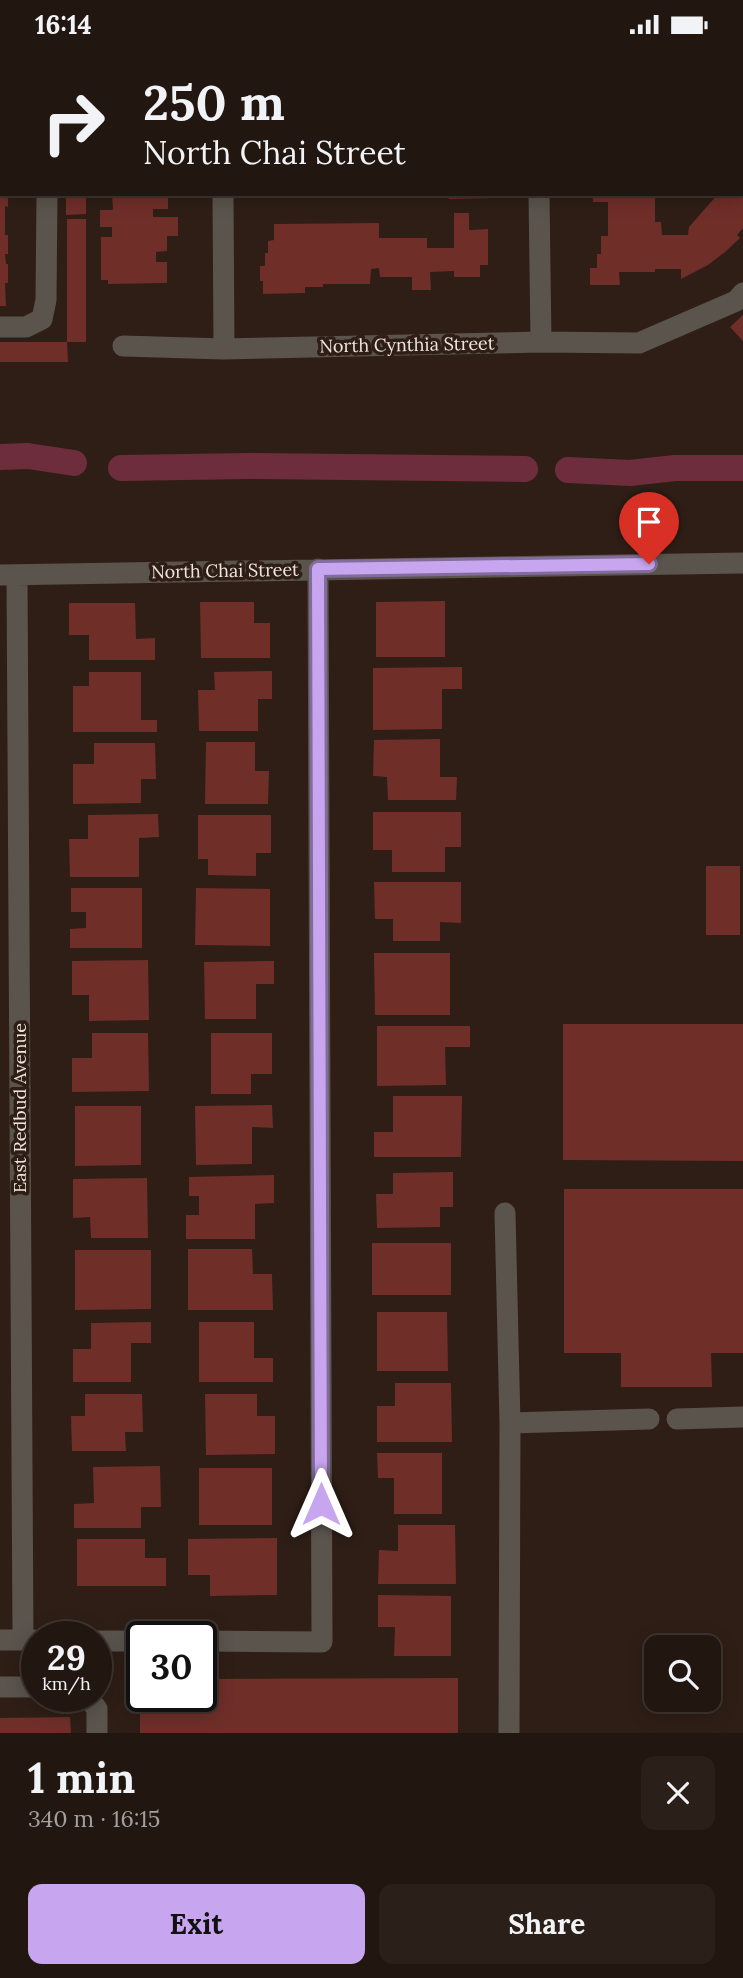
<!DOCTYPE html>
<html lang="en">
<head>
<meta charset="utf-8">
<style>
	body { margin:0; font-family:Lora,serif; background:#2a1f19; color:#f1f3f6; height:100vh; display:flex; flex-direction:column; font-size:26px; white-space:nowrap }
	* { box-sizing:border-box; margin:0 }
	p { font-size:23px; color:#a29f9f }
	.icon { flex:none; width:38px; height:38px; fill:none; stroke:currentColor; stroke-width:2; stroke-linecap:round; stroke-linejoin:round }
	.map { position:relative; height:1684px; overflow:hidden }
	.details { display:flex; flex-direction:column; background:#221610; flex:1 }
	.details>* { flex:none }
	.banner { position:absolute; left:0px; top:0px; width:744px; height:147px; box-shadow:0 4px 18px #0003,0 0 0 2px #3f3530; background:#221610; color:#f1f3f6; overflow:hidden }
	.fabs { position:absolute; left:644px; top:1586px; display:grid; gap:14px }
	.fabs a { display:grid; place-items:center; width:77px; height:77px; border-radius:14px; background:#221610; box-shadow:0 4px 18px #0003,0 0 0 2px #3f3530; font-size:35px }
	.speed { position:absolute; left:21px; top:1572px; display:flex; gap:14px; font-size:35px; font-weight:700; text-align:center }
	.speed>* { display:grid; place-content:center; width:91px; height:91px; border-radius:50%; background:#221610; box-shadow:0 4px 18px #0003,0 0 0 2px #3f3530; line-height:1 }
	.speed small { font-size:18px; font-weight:400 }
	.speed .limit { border:4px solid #111; border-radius:10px; background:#fff; color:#111 }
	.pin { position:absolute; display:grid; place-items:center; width:60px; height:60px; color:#fff; margin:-72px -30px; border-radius:50% 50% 50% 0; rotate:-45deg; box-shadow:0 0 7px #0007 }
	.pin .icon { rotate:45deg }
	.me { position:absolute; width:77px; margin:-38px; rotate:0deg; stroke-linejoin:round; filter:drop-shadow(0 0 5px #0008) }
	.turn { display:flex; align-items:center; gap:24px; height:147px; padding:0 28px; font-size:32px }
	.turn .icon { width:91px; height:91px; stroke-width:2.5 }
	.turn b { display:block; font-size:49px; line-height:60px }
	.round { display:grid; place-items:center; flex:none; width:74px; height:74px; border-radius:14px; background:#2a1f19 }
	.summary { display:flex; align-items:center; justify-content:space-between; height:119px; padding:0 28px }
	h1 { font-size:42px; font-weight:700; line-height:52px }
	.primary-button { display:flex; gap:14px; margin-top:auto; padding:14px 28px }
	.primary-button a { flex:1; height:80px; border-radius:14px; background:#c7a6ef; color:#111; font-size:28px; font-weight:700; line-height:80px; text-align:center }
	.primary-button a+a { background:#2a1f19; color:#f1f3f6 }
	.status { display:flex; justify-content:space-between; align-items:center; height:49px; padding:0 35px; background:#221610; direction:ltr }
	.status svg { height:19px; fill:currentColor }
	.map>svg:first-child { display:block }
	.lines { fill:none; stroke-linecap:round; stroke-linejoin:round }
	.canal { stroke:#6e2d3d; stroke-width:26 }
	.building { fill:#702e29 }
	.minor { stroke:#5a544d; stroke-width:21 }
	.route-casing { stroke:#816c9b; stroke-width:18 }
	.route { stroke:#c7a6ef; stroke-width:12 }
	.labels { text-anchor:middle; stroke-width:7; stroke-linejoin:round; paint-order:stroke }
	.street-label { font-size:18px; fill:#efe4de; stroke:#2e1e16 }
</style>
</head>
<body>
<div class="status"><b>16:14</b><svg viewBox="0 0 49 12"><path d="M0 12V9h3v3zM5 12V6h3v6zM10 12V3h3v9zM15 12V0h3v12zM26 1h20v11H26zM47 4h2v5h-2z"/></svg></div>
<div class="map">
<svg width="743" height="1684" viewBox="0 0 743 1684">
	<rect width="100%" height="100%" fill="#2e1e16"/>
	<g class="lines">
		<path class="canal" d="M0 408 28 407 74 414
			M121 419 249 417 525 420
			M568 421 630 424 675 419H743"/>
	</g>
	<path class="building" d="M0 145H8V158L5 157V186H8V205H5L6 215H8V234H5L6 257H0Z
		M66 145H86V165L66 166Z
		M112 145H168V160H153V168H178V187H167V202L156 203V213H167V234L108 235V231H101V188H112V178H100V161H113Z
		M449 145H494V149L449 150Z
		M593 145H655V173H661L662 186H688L689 178 718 145H743V179L737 186 740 189 725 203 708 216 681 230V220H655V223H619L620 236H590V219H597V205H601V187H608V153H593Z
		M454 164H469V181L488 180V216H480V228H454V222L430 223 431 241H412V228H380L379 219 371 220 370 235H323V238H305V244L263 245V232H260V217H265V204H268V192L274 191V175L379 174V189H427V199H454Z
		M67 170H86V293H67Z
		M743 266V292L730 278Z
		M0 293H67L68 313H0Z
		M445 552V608H376V553Z
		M200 553H254V574H270V609H201Z
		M69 554H135L136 590 155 589V611H89V586H69Z
		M462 618V640H442V680L373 681V619Z
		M272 622V650H258V682H199L198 641H215L214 623Z
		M89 623H141V671H157V683H73V637H89Z
		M440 690V728H457L456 751H388L387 728 373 727 374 691Z
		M206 693H255V722H269L268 755H205Z
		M94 694H155L156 730H141V754L73 755V715H94Z
		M373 763H461V798H445V823H392V801H373Z
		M158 765 159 788 139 789V828H70L69 790H88V766Z
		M198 766H271V804H256V827L208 826V810H198Z
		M706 817H740V886H706Z
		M374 833H461V874L440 873V892H393V870H375Z
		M71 839H142V899H70V880L86 879V863H71Z
		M196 839 270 840V897L195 896Z
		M374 904H450V966H375Z
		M148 911 149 971 89 972V946H72V912Z
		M274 912V935H256V970H205L204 913Z
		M563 975H743V1112L563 1111Z
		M377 977H470V998H445L446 1036 377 1037Z
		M92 984H148L149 1042 72 1043V1009H92Z
		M211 984H272V1025H251V1045H211Z
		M393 1047H462L461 1108H374V1083H393Z
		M272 1056 273 1079 252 1078V1115L196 1116 195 1057Z
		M75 1057H141V1116L75 1117Z
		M453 1123V1158H440V1178L377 1179 376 1145H393V1124Z
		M274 1126V1154L255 1155V1190H186V1166H199V1147H189V1128Z
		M147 1129 148 1189H91L90 1168 73 1169V1130Z
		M564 1140H743V1304H711L712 1338H621V1304H564Z
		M372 1194H451V1246H372Z
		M188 1200H252L253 1225H272L273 1261H188Z
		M75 1201H151V1260L75 1261Z
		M377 1263H447L448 1322H377Z
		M151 1273V1294H131V1333H73V1300H91V1274Z
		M199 1273H254V1309H273V1333H199Z
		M395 1334H451L452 1393H377V1357H395Z
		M85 1345H142L143 1383H125L126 1402H72L71 1367H85Z
		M205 1345H257V1367H275V1405L206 1406Z
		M377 1404H442V1465H394V1429H378Z
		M160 1417 161 1458H141V1479H74V1455L94 1454 93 1418Z
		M199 1419H272V1476H199Z
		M398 1476H455L456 1535H378L379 1501 398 1502Z
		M277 1489V1546L210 1547V1526H188V1490Z
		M77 1490H145V1509H166V1537H77Z
		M378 1546 451 1547V1607H394L395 1578H378Z
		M458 1629V1684H140V1647H201V1630Z
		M70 1668 71 1684H0V1669Z"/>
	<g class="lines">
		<path class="minor" d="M222 0V2
			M525 0V2
			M48 2V0
			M223 145 224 300
			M539 145 541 293
			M0 278H26L42 270 46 251 47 145
			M123 297 224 300 541 293 639 294 736 252 743 244
			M0 526 743 514
			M17 526 23 1591
			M505 1164 510 1374
			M677 1370 743 1368
			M0 1591H35
			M96 1592H142
			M201 1592 322 1593 318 520
			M0 1638H37
			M87 1647 97 1660V1684
			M509 1684 510 1374 649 1370"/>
	</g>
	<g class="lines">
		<defs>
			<path id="route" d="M321 1455 318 520 649 515"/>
		</defs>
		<use href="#route" class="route-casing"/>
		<use href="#route" class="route"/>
	</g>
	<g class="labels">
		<g class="street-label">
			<text transform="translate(407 296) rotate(-1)" y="6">North Cynthia Street</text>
			<text transform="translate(225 522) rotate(-1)" y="6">North Chai Street</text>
			<text transform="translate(20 1059) rotate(-90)" y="6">East Redbud Avenue</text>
		</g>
	</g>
</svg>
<div class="fabs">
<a><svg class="icon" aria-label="search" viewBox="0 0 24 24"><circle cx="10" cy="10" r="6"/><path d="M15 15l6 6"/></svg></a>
</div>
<div class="speed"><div>29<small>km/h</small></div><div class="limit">30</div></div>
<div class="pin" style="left:649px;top:515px;background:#d93025"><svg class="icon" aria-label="arrive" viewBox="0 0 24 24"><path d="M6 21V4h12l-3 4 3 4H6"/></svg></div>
<svg class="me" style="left:321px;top:1455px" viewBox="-20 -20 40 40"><path d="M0-17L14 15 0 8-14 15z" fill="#c7a6ef" stroke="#fff" stroke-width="4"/></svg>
<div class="banner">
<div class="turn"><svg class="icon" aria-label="right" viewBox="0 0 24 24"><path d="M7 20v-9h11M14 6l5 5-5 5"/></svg><div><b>250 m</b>North Chai Street</div></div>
</div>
</div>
<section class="details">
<div class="summary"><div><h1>1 min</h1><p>340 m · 16:15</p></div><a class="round"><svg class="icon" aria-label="close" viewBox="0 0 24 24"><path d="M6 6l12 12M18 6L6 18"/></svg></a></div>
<div class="primary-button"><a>Exit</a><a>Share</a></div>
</section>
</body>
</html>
